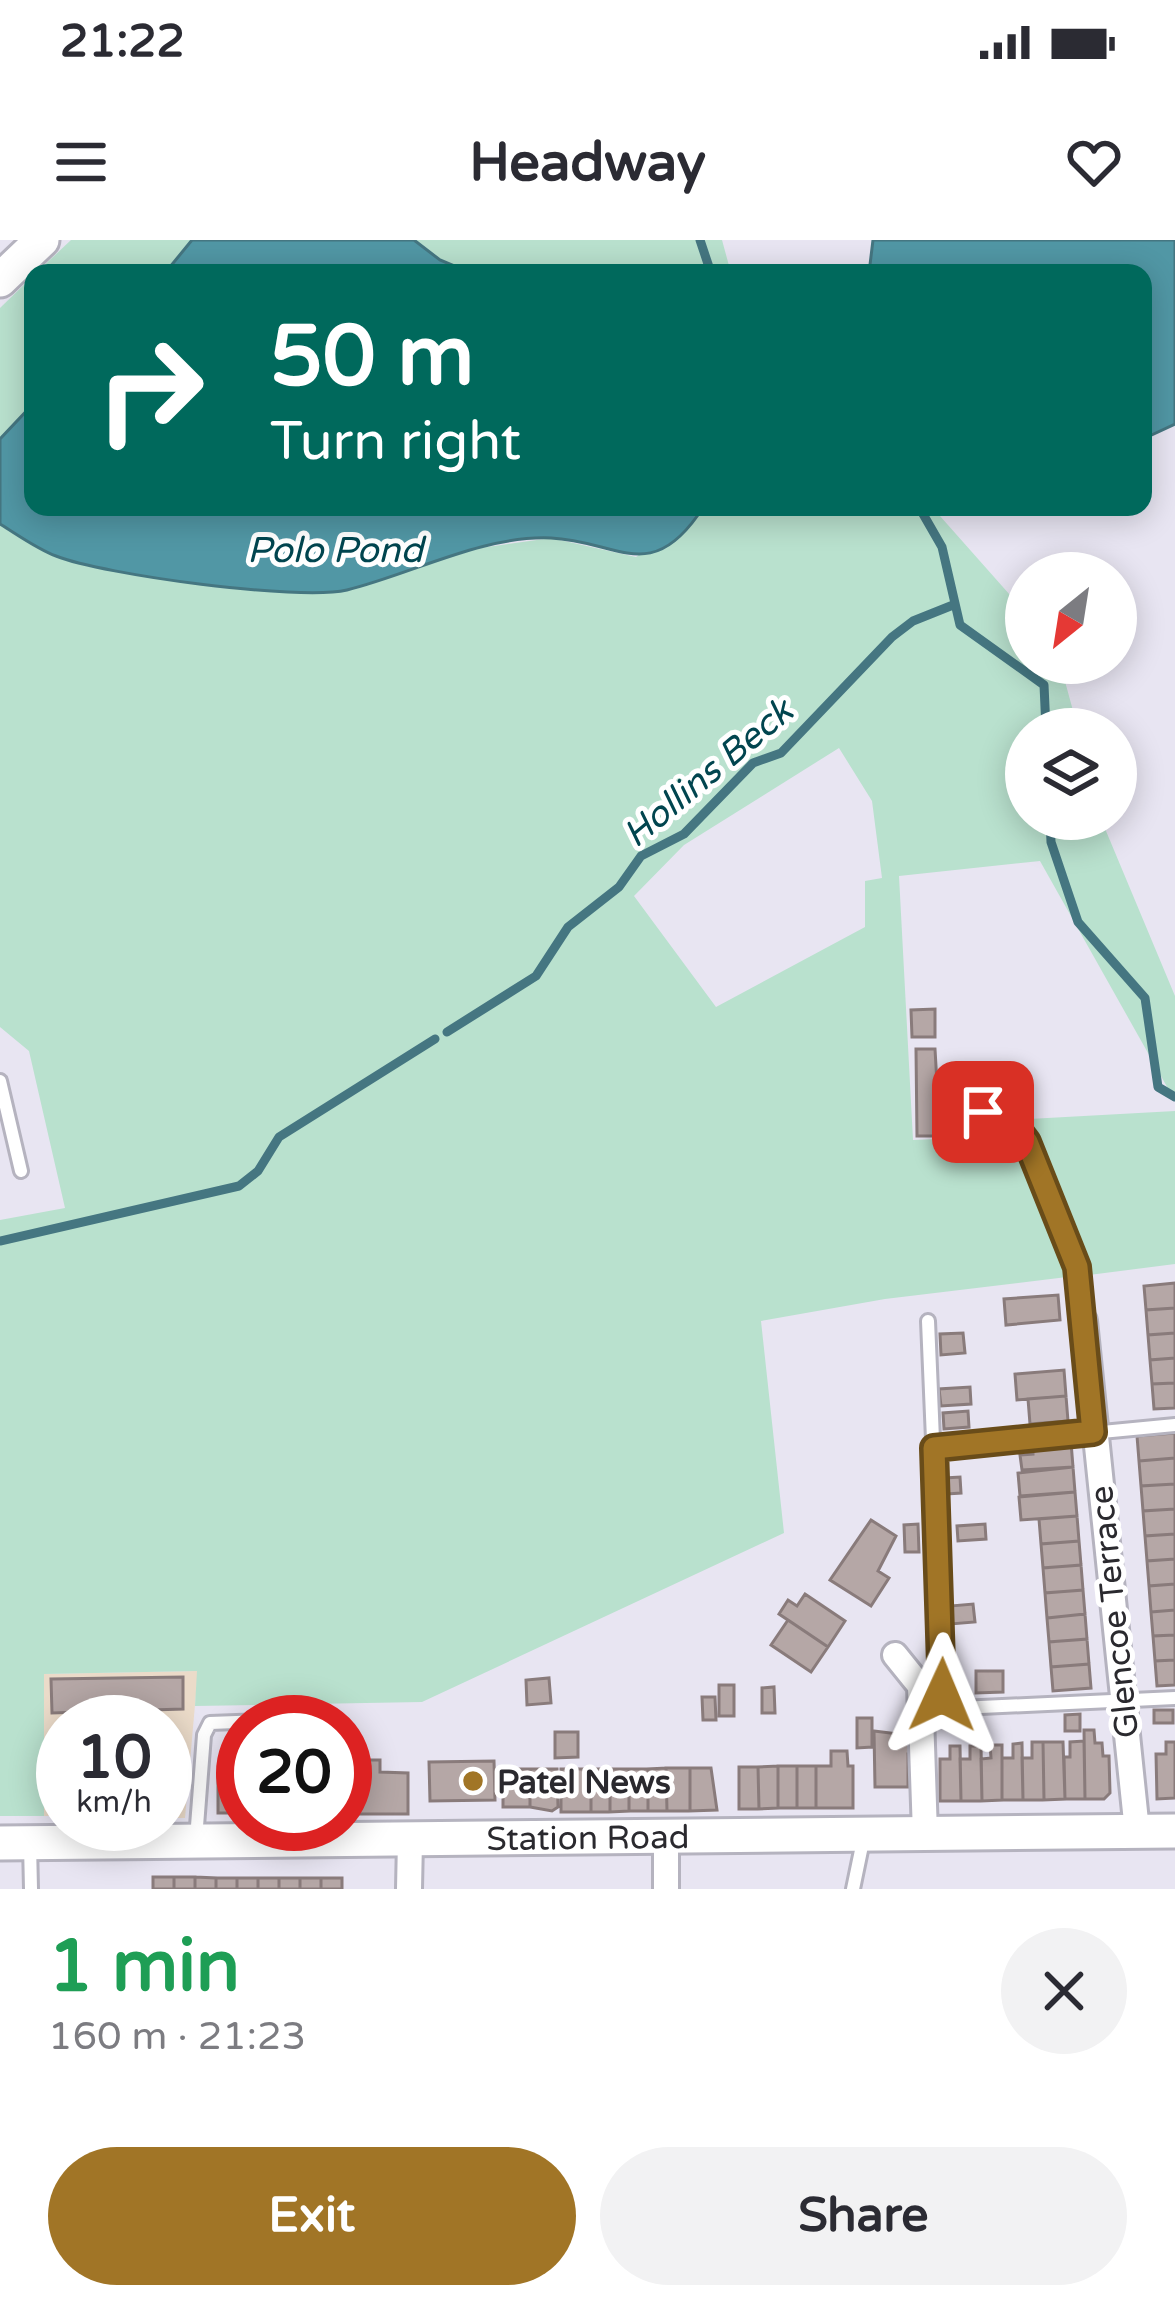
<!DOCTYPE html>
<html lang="en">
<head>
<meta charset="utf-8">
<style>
	body { margin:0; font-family:"Varela Round",sans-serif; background:#f2f2f3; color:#2b2b33; height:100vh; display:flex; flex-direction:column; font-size:45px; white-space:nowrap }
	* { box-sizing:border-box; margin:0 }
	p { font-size:39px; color:#7c7c81 }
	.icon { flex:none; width:66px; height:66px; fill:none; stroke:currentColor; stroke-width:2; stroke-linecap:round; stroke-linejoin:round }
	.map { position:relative; height:1649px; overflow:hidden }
	.sheet { display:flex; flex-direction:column; background:#fff; flex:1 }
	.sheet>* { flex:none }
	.guide { position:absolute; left:24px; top:24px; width:1128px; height:252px; border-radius:24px; box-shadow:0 6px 30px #0003; background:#00695c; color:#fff; overflow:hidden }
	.needle { width:78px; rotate:210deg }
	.fabs { position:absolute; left:1005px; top:312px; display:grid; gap:24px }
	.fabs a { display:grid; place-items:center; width:132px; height:132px; border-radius:50%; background:#fff; box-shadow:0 6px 30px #0003; font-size:60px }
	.speed { position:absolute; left:36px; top:1455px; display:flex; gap:24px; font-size:60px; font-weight:700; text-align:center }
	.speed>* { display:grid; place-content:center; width:156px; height:156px; border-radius:50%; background:#fff; box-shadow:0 6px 30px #0003; line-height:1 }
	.speed small { font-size:30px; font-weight:400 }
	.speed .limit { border:18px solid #d22; background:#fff; color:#111 }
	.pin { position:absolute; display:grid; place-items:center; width:102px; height:102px; color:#fff; margin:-51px; border-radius:24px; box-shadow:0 6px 18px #0006 }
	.me { position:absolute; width:132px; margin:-66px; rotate:1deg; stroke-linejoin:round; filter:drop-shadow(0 0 9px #0008) }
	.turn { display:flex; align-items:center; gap:42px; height:252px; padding:0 48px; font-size:54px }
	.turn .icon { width:156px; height:156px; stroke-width:2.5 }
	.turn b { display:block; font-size:84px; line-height:102px }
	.round { display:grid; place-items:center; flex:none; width:126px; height:126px; border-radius:63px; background:#f2f2f3 }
	.head { display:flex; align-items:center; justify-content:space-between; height:204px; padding:0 48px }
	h1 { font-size:72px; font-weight:700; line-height:90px; color:#1e9e55 }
	.button { display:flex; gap:24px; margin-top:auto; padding:24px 48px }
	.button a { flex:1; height:138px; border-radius:72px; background:#a17526; color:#fff; font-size:48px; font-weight:700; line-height:138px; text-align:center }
	.button a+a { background:#f2f2f3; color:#2b2b33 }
	.status { display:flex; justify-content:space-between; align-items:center; height:84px; padding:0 60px; background:#fff; direction:ltr }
	.status svg { height:33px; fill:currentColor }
	header { display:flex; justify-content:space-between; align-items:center; height:156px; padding:0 48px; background:#fff; font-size:54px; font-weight:700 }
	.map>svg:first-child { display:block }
	.commercial { fill:#ebdbc9 }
	.green { fill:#b9e1ce; fill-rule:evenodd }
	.water { fill:#5197a5; stroke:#457681; stroke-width:3 }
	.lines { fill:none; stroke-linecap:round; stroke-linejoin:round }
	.stream { stroke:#457681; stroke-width:9 }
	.building { fill:#b5a7a6; stroke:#897b7b; stroke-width:3 }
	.lane-casing { stroke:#b5b3bf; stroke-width:18 }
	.street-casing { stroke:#b5b3bf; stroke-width:30 }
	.secondary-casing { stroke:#b5b3bf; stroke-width:39 }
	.lane { stroke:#fff; stroke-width:12 }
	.street { stroke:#fff; stroke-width:24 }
	.secondary { stroke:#fff; stroke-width:33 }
	.route-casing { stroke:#694c19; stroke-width:30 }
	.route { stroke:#a17526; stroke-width:21 }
	.poi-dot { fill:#a17526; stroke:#fff; stroke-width:4.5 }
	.labels { text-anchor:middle; stroke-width:10; stroke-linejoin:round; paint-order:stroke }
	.street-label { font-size:33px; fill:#2a292e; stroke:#fff }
	.poi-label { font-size:33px; font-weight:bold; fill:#2a292e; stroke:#fff; text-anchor:start }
	.water-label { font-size:36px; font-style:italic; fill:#01454f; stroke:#fff }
</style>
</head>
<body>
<div class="status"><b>21:22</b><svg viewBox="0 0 49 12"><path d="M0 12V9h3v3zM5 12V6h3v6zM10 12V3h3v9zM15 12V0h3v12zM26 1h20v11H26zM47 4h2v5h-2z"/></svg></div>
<header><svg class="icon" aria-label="menu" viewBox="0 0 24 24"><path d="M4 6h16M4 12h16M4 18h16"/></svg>Headway<svg class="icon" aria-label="heart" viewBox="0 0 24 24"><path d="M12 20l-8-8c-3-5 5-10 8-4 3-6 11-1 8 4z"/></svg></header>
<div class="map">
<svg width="1175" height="1649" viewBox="0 0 1175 1649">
	<rect width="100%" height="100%" fill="#e8e5f2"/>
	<path class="commercial" d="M198 1431 185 1578H165V1482H63V1576H44L40 1434Z"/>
	<path class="green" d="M71 0H192L165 33H36Z
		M414 0H722L731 33H471L440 20Z
		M33 36V164L0 199V68Z
		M692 267H932L1026 373V423H1060L1078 489H1026V579H1101L1175 756V861L1040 621 899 636 913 900 1013 896 1067 1037 885 1059 761 1081 784 1293 422 1462 195 1466 197 1431 44 1434V1576H0V980L65 968 29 811 0 787V284L56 317 210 346 551 298 636 317 697 275ZM839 508 872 561 882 638 865 641V687L716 767 634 656 684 605Z
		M1175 871V1024L1089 1035 1029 879Z"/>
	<path class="water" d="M192 0H414L440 20 471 33H165Z
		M873 0H1175V184L1143 199V33H869Z
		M33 164V267H692L698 275C649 344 617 301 551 298 483 295 412 334 347 350 298 361 104 335 56 316 37 309 18 295 0 284V199Z"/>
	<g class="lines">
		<path class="stream" d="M700 0 711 33
			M919 267 942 307 960 385 1044 445 1046 489
			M1050 579 1051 602 1078 682 1145 758 1158 847 1175 857
			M447 792 536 736 568 687 619 647 641 616 684 594 753 523 781 513 892 397 913 381 953 365
			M0 1001 239 946 258 931 279 897 435 799"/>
	</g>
	<path class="building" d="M935 769V797H912L911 770Z
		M916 809H935L940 896H917Z
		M1175 1043V1068L1146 1070 1144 1046Z
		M1058 1055 1060 1080 1006 1085 1004 1059Z
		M1175 1068V1093L1148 1095 1146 1070Z
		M963 1093 965 1113 941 1115 940 1094Z
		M1175 1093V1118L1150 1120 1148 1095Z
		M1175 1118V1143L1152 1144 1150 1120Z
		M1064 1130 1066 1156 1017 1160 1015 1134Z
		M1175 1143V1168L1154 1169 1152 1144Z
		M970 1147 971 1164 941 1166 939 1149Z
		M1066 1156 1068 1181 1030 1184 1028 1159Z
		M968 1171 969 1187 944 1189 943 1173Z
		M1175 1193V1218L1139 1221 1137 1196Z
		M1071 1202 1073 1227 1022 1230 1020 1215 1033 1214V1205Z
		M1175 1218V1244L1141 1246 1139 1221Z
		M1073 1227 1075 1252 1020 1256 1018 1233Z
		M960 1237 961 1253 947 1254 945 1238Z
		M1175 1244V1269L1143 1271 1141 1246Z
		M1075 1252 1077 1276 1021 1280 1019 1257Z
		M1175 1269V1294L1145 1296 1143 1271Z
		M1077 1276 1079 1301 1041 1304 1039 1279Z
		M871 1280 896 1296 878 1331 889 1338 871 1366 830 1340Z
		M918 1284 919 1312H905L904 1285Z
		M985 1284 986 1299 958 1301 957 1286Z
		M1175 1294V1319L1147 1321 1145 1296Z
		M1079 1301 1081 1325 1043 1328 1041 1304Z
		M1175 1319V1344L1149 1346 1147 1321Z
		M1081 1325 1083 1350 1045 1353 1043 1328Z
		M1175 1344V1370L1151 1372 1149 1346Z
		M1083 1350 1085 1374 1047 1378 1045 1353Z
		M805 1354 845 1381 828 1407 779 1374 788 1360 797 1366Z
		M973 1364 975 1382 951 1384 950 1366Z
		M1175 1370V1395L1153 1396 1151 1372Z
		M1085 1374 1087 1399 1049 1402 1047 1378Z
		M788 1380 828 1407 811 1432 771 1405Z
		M1175 1395V1420L1155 1421 1153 1396Z
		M1087 1399 1089 1424 1051 1427 1049 1402Z
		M1175 1420V1445L1157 1446 1155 1421Z
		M1089 1424 1091 1448 1053 1451 1051 1427Z
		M976 1431H1003V1452L976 1453Z
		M183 1437V1469L52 1473 51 1439Z
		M549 1438 551 1463 527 1465 526 1440Z
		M719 1445H734V1476H719Z
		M774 1447 775 1473H762V1448Z
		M702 1457H715L716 1480H703Z
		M1154 1470H1173V1483H1154Z
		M1080 1474V1491H1065V1475Z
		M857 1478H872V1507L857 1508Z
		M1084 1490H1094L1095 1503H1102L1103 1516H1109L1110 1553 1104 1559H1085Z
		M874 1491 915 1496V1514H908V1547H875Z
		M555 1492H578V1517L555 1518Z
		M1084 1501 1085 1559H1065L1064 1517H1070V1502Z
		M1032 1502H1043L1044 1560H1023L1022 1518H1032Z
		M1043 1502H1063L1065 1559 1044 1560Z
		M1166 1502H1175V1558L1157 1559 1156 1514H1166Z
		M1022 1503 1023 1560H1002V1518H1013V1504Z
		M990 1505H1002V1560L982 1561 981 1519 991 1518Z
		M950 1506H960L961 1561H940V1519H950Z
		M970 1506H981L982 1561H961L960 1519H970Z
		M831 1511H847L848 1526H853V1568H816V1526H831Z
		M358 1520H380V1532L408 1533V1574H345V1552H358V1531L345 1538V1526Z
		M494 1521 495 1560 430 1561 429 1522Z
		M778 1526H797V1568H778Z
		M778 1526V1568L759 1569 758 1527Z
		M797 1526H816V1568H797Z
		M739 1527H758L759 1569H739Z
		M666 1528 667 1571H648V1529Z
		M666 1528H690V1571H667Z
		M690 1528H711L717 1570 690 1571Z
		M503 1529H530V1567H503Z
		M530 1529H557L558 1567 552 1571 530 1567Z
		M561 1529H591V1572H561Z
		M591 1529H610V1572H591Z
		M610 1529H629V1571L610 1572Z
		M629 1529H648V1571H629Z
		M218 1534H243V1573H218Z
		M153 1637H174V1649H153Z
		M174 1637H195V1649H174Z
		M195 1637 216 1638V1649H195Z
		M216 1638H237V1649H216Z
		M237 1638H258V1649H237Z
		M258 1638H279V1649H258Z
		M279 1638H300V1649H279Z
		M300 1638H321V1649H300Z
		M321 1638H342V1649H321Z"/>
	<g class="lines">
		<defs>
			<path id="lane" d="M0 841 21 931
				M983 872 1015 886 1027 902 1077 1027 1084 1080
				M928 1081 944 1460 960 1468 1175 1458
				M934 1208 1175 1185
				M196 1599 204 1495 210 1483 294 1480
				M30 1604 31 1649
				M853 1649 864 1596"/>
			<path id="street" d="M1084 1081 1137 1591
				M895 1415 920 1446 925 1594
				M409 1649 410 1600
				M666 1649V1594"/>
			<g id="secondary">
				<path d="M0 40 42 0"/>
				<path id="s1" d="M0 1603 1175 1591"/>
			</g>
		</defs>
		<use href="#lane" class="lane-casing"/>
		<use href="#street" class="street-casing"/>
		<use href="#secondary" class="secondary-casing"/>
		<use href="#lane" class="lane"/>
		<use href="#street" class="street"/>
		<use href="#secondary" class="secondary"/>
	</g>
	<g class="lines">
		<defs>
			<path id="route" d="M942 1455 934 1208 1093 1192 1077 1027 1027 902 1015 886 983 872"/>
		</defs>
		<use href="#route" class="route-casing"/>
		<use href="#route" class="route"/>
	</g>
	<circle class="poi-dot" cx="473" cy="1541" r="12"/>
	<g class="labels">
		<g class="street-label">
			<text transform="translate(1113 1372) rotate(-96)" y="12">Glencoe Terrace</text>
			<text dy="12" stroke="none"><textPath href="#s1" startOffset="588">Station Road</textPath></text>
		</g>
		<g class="poi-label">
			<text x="497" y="1553">Patel News</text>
		</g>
		<g class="water-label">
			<text x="335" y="322">Polo Pond</text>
			<text transform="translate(707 532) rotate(-40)" y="13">Hollins Beck</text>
		</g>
	</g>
</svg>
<div class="fabs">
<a><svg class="needle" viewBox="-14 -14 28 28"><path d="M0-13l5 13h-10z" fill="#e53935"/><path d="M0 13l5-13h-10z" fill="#7c7c81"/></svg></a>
<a><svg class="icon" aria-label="layers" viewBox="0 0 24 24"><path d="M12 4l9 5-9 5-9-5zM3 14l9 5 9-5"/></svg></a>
</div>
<div class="speed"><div>10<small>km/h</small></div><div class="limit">20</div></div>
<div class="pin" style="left:983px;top:872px;background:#d93025"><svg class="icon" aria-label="arrive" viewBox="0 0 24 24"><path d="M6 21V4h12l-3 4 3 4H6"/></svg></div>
<svg class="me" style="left:942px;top:1455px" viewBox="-20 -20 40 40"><path d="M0-17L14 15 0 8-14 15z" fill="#a17526" stroke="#fff" stroke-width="4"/></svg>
<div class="guide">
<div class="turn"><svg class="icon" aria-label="right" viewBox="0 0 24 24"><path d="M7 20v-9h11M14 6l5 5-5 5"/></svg><div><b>50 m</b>Turn right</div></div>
</div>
</div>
<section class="sheet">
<div class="head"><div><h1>1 min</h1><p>160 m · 21:23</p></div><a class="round"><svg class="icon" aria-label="close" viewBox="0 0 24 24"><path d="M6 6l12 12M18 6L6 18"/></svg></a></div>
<div class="button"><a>Exit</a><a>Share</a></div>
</section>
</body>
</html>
